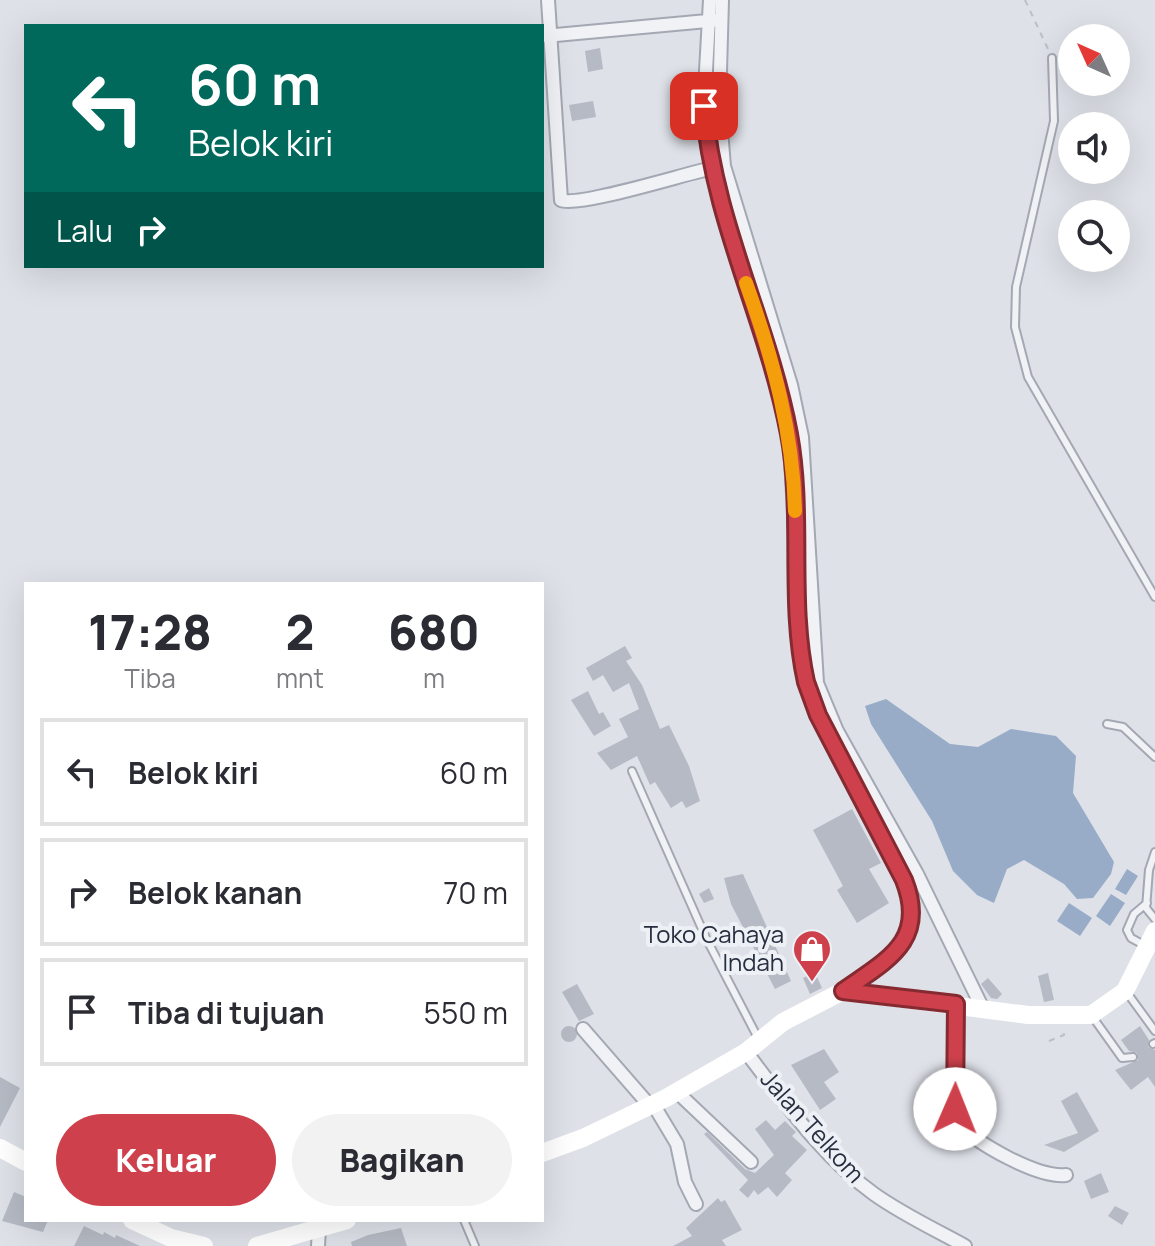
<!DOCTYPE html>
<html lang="id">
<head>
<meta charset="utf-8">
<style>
	body { margin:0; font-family:Manrope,sans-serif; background:#f2f2f3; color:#2b2b33; height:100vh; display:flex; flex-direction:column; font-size:30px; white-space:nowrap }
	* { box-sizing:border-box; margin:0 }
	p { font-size:26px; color:#7c7c81 }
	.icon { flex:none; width:44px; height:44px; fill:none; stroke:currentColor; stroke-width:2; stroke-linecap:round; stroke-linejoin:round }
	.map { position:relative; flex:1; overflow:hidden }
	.panel { position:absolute; left:24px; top:582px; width:520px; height:640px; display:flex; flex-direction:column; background:#fff; border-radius:0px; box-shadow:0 8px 32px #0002 }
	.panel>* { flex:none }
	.top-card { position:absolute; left:24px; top:24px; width:520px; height:244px; border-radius:0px; box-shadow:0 8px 32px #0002; background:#00695c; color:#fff; overflow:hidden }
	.needle { width:52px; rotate:315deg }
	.controls { position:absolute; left:1058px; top:24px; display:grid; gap:16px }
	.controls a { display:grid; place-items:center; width:72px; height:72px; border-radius:50%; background:#fff; box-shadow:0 8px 32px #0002; font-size:40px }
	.pin { position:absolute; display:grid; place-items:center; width:68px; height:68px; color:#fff; margin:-34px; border-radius:16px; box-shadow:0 4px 12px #0006 }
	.me { position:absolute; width:88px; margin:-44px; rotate:1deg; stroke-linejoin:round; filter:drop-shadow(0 0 6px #0008) }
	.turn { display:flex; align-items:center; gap:28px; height:168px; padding:0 32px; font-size:36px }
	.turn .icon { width:104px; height:104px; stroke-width:2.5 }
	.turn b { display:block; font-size:56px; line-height:68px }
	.then { display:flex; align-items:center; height:76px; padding:0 32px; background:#0003; gap:16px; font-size:30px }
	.eta { display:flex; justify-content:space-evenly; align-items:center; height:136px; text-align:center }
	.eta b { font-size:48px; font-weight:800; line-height:56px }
	.primary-button { display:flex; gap:16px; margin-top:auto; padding:16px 32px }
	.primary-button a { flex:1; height:92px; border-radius:48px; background:#ce414c; color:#fff; font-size:32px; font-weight:800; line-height:92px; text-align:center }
	.primary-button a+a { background:#f2f2f3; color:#2b2b33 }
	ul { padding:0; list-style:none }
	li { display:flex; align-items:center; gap:24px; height:108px; margin:0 16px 12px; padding:0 16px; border:4px solid #e1e1e2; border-radius:0px }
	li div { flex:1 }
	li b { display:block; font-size:30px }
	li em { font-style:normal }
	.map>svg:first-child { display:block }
	.water { fill:#98acc8 }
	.building { fill:#b5bac4 }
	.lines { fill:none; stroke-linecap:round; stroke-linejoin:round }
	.service-casing { stroke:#a3a8b2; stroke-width:10 }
	.minor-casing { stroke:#a3a8b2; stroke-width:16 }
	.path { stroke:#bcbfc6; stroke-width:2; stroke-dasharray:6 6; stroke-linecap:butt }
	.service { stroke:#f1f2f6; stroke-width:6 }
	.minor { stroke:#f1f2f6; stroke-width:12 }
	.secondary { stroke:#fff; stroke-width:18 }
	.route-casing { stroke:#862a31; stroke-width:20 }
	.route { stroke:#ce414c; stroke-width:14 }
	.slow { stroke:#f59e0b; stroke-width:14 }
	.labels { text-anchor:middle; stroke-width:8; stroke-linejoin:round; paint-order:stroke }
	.poi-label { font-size:24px; fill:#272e3f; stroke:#edf0f5; text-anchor:end }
	.street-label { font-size:24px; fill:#272e3f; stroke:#edf0f5 }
</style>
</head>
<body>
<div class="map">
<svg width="1155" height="1246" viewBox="0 0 1155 1246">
	<rect width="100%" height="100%" fill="#dee1e8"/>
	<path class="water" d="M886 699 950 744 978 747 1011 729 1056 736 1076 756 1073 793 1114 862 1111 874 1093 898 1077 899 1064 884 1024 860 1007 869 994 903 977 895 953 871 932 821 871 724 865 706Z
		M1127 869 1138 876 1126 895 1115 889Z
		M1111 894 1125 903 1110 926 1096 916Z
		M1069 903 1092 918 1080 936 1057 921Z"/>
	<path class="building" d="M600 48 603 69 588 72 585 51Z
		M593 101 596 117 572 121 569 105Z
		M625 646 632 658 626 661 642 685 660 729 669 725 689 766 700 801 686 808 682 801 671 808 655 782 650 785 637 756 611 770 597 753 628 737 619 719 639 709 629 683 613 692 603 675 593 681 586 668Z
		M588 691 599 714 603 712 611 726 594 736 571 700Z
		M852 809 881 863 869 869 889 903 857 923 837 890 843 886 813 830Z
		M743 874 791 981 775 989 731 904 724 878Z
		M709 888 714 899 704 903 699 894Z
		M815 972 822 988 810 994 803 978Z
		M1048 973 1054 1000 1044 1002 1038 976Z
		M988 978 1002 994 997 999 991 998 981 984Z
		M577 984 594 1014 579 1021 562 992Z
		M561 1034a8 8 0 1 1 16 0a8 8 0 1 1-16 0Z
		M1140 1026 1149 1040 1148 1047 1155 1050V1087L1148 1077 1131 1090 1115 1070 1138 1060 1137 1053 1129 1051 1121 1040Z
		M824 1049 839 1072 824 1082 836 1099 820 1110 791 1065Z
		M0 1077 20 1088 0 1127Z
		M1077 1092 1099 1131 1064 1152 1044 1145 1078 1133 1061 1101Z
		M766 1120 775 1130 785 1121 796 1132 792 1136 807 1150 785 1173 792 1180 777 1197 768 1187 758 1195 754 1190 748 1198 739 1190 748 1180 704 1134 707 1132 745 1169 755 1173 774 1155 755 1129Z
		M1101 1173 1109 1192 1091 1199 1084 1181Z
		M14 1192 26 1197V1220H48L43 1232 2 1221Z
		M718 1198 721 1202 725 1200 742 1230 722 1240 726 1246H673L692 1236 686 1228Z
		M1115 1206 1129 1213 1122 1225 1108 1216Z
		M84 1226 103 1235 104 1232 115 1238 116 1235 140 1246H74Z
		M401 1228 407 1246H352L351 1242 368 1235Z"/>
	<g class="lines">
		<defs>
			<path id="service" d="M1052 58 1054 121 1016 287 1015 327 1028 377 1155 597
				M1107 724 1123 727 1155 757
				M632 771 706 938 759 1040
				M1155 852 1149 870 1146 908 1155 919
				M1144 945 1131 938 1127 930 1134 914 1147 903
				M1128 994 1155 1031
				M1092 1016 1122 1058 1133 1057
				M1153 1044 1155 1043
				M464 1220 475 1246"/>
			<path id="minor" d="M548 0 561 200C578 208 690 172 717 167
				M710 0 704 106 707 145 728 231 779 385 790 439 802 664 818 715 904 880C929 941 887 960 843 991
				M722 0 719 107 724 166 791 385 802 437 817 683 837 731 917 874 982 1007
				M545 36 718 20
				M956 1004 957 1123C978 1144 1037 1178 1066 1175
				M583 1029 650 1106
				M746 1052C784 1101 822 1157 874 1194 902 1214 934 1229 965 1246
				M677 1092 751 1162
				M653 1104 677 1144 685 1182 696 1204
				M318 1246 319 1229"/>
		</defs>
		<use href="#service" class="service-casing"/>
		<use href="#minor" class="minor-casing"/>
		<path class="path" d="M1025 0 1048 49
			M1049 1041 1064 1035 1063 1030"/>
		<use href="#service" class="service"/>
		<use href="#minor" class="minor"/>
		<path class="secondary" d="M0 1148 26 1162
			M542 1153 583 1138 666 1098 746 1052 783 1022 843 991 1028 1015H1091L1125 991 1155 931
			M132 1220 171 1238 204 1246
			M257 1246 347 1220"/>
	</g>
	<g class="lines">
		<defs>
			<path id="route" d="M704 106C713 221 768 322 789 434 804 515 788 601 806 682L818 715 904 880C928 941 887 960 843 991L956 1004 955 1109"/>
		</defs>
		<use href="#route" class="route-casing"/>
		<use href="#route" class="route"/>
		<path class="slow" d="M746 283C773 358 793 432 795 511"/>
	</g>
	<defs>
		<symbol id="shop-pin" viewBox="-11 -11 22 30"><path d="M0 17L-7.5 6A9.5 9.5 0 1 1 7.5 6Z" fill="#ce414c" stroke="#edf0f5"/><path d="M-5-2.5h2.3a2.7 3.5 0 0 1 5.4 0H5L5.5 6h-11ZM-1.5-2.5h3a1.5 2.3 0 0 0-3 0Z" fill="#fff"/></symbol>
	</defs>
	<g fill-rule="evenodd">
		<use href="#shop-pin" x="790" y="927" width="44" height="60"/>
	</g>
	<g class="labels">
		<g class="poi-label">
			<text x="784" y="943">Toko Cahaya<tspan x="784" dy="28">Indah</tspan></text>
		</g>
		<g class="street-label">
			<text transform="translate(812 1127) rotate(48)" y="8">Jalan Telkom</text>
		</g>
	</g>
</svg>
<div class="controls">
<a><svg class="needle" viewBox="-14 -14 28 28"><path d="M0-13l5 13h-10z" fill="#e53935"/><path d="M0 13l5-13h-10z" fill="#7c7c81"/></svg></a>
<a><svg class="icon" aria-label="sound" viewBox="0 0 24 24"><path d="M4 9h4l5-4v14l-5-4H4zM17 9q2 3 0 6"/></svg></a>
<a><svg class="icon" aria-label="search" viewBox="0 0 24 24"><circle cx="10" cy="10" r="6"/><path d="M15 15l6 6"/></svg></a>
</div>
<div class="pin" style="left:704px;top:106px;background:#d93025"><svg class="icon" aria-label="arrive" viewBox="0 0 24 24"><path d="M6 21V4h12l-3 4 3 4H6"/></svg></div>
<svg class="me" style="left:955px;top:1109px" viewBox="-20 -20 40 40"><circle r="19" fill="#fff"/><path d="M0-13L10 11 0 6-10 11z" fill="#ce414c"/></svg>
<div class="top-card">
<div class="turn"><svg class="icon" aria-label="left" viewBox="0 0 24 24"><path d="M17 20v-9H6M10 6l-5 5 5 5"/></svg><div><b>60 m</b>Belok kiri</div></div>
<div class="then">Lalu<svg class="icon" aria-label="right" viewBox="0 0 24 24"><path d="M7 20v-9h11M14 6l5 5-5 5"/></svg></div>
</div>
<section class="panel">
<div class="eta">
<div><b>17:28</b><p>Tiba</p></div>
<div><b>2</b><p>mnt</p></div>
<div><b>680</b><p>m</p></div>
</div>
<ul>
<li><svg class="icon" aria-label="left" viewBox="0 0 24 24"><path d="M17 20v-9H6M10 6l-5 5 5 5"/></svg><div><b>Belok kiri</b></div><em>60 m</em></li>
<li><svg class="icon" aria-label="right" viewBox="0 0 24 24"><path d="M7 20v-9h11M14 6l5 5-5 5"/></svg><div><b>Belok kanan</b></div><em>70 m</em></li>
<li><svg class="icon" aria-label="arrive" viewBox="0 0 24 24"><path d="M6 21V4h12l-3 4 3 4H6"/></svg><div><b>Tiba di tujuan</b></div><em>550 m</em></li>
</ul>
<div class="primary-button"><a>Keluar</a><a>Bagikan</a></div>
</section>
</div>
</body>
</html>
